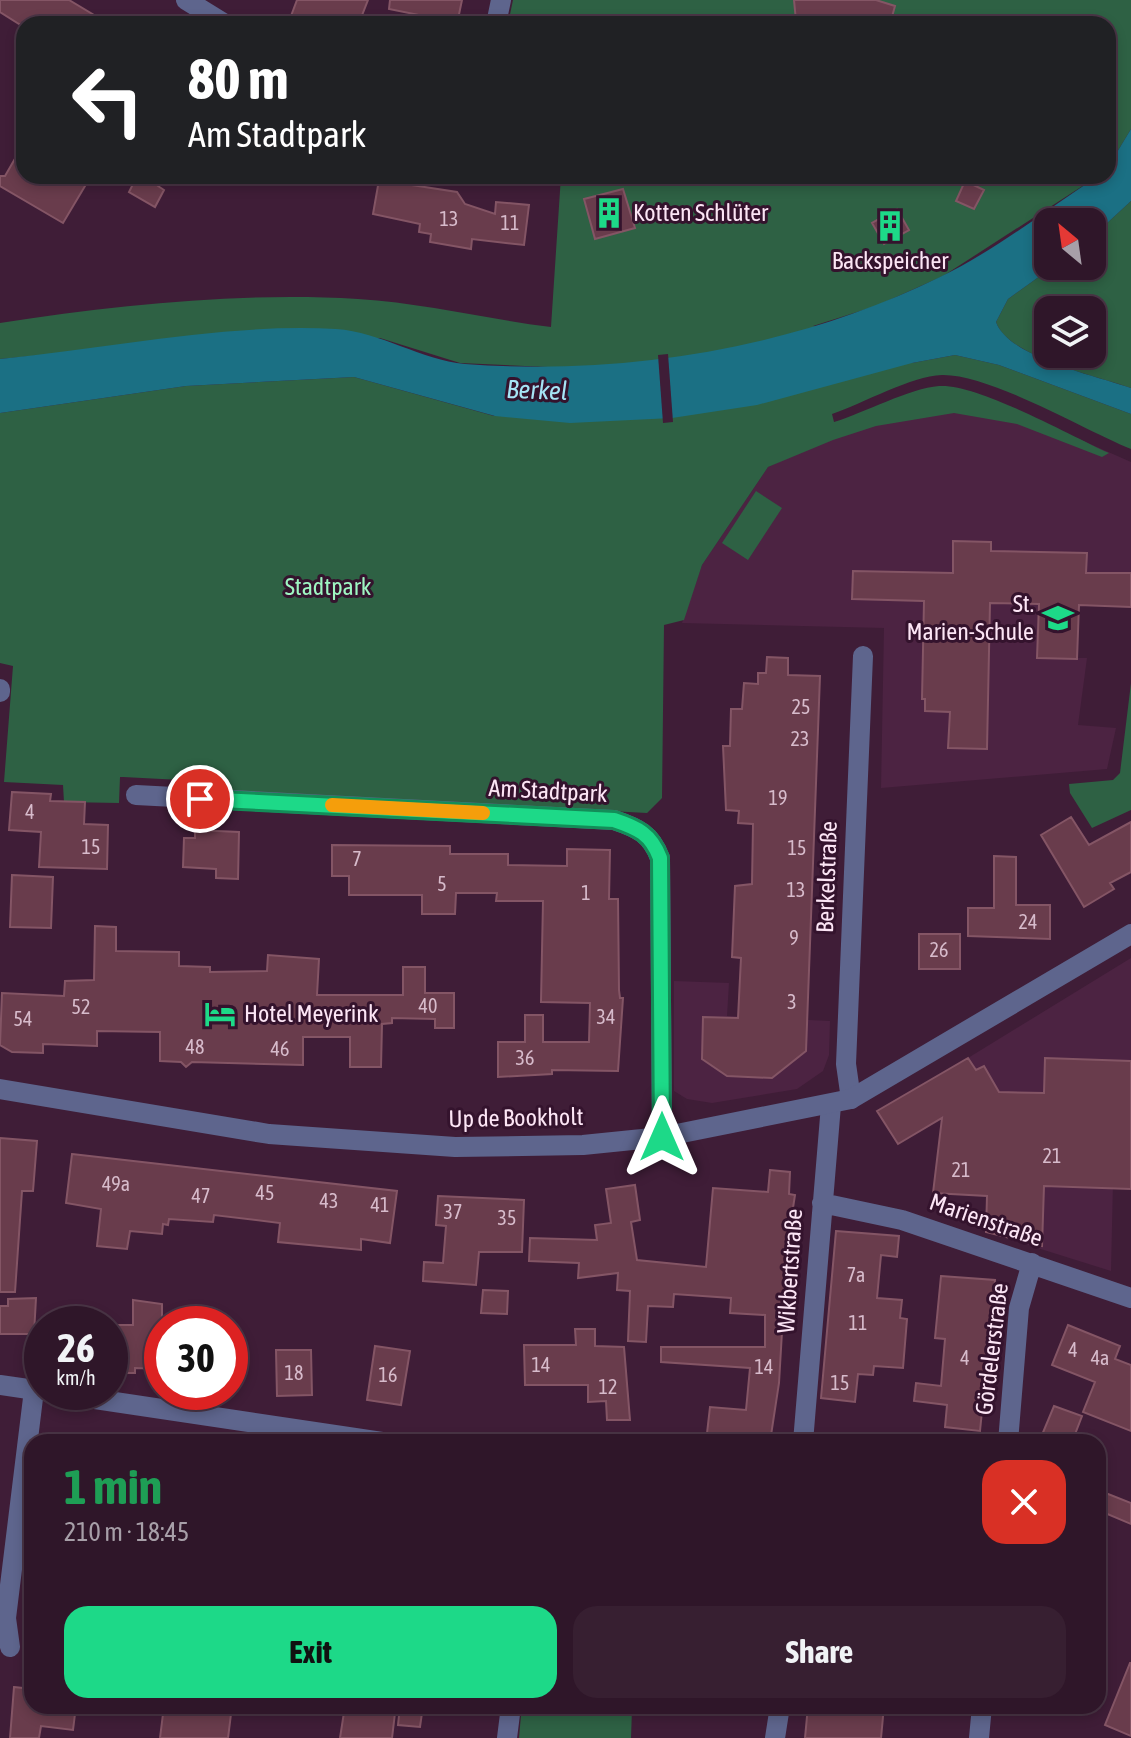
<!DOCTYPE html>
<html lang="en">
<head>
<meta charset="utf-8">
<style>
	body { margin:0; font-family:"Asap Condensed",sans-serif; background:#371f31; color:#f1f3f6; height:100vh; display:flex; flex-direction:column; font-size:30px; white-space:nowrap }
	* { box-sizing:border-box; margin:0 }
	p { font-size:26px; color:#a79fa8 }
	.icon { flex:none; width:44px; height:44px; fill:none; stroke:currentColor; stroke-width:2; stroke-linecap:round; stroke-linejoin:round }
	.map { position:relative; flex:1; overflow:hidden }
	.sheet { position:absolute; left:24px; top:1434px; width:1082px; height:280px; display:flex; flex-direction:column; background:#2f1629; border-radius:24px; box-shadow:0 4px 12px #0003,0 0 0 2px #4a3546 }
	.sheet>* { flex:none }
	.hud { position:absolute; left:16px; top:16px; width:1100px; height:168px; border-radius:24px; box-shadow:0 4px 12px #0003,0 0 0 2px #4a3546; background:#202124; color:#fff; overflow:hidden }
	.needle { width:52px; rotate:331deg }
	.tools { position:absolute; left:1034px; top:208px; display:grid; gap:16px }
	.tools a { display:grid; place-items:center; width:72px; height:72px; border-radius:16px; background:#2f1629; box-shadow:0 4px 12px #0003,0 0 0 2px #4a3546; font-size:40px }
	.speed { position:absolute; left:24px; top:1306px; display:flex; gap:16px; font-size:40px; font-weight:700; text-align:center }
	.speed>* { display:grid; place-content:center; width:104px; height:104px; border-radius:50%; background:#2f1629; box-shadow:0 4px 12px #0003,0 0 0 2px #4a3546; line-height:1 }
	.speed small { font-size:20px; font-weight:400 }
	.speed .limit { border:12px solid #d22; background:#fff; color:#111 }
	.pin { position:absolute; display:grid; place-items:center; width:68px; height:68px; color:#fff; margin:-34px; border:4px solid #fff; border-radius:50%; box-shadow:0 2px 8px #0007 }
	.me { position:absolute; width:88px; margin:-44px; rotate:0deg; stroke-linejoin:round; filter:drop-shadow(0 0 6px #0008) }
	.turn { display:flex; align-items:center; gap:28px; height:168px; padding:0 40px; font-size:36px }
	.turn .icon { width:104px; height:104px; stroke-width:2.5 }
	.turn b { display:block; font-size:56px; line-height:68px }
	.round { display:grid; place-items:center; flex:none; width:84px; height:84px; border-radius:24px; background:#371f31 }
	.summary { display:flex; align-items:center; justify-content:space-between; height:136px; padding:0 40px }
	h1 { font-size:48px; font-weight:700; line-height:60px; color:#1e9e55 }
	.primary-button { display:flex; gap:16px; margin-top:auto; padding:16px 40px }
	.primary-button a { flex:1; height:92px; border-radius:24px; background:#1dd988; color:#111; font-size:32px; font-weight:700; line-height:92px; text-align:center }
	.primary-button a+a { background:#371f31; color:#f1f3f6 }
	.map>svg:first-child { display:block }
	.built { fill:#4c2342 }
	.green { fill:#2e6144; fill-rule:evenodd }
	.water { fill:#1b7084 }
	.pier { fill:#3f1d37 }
	.building { fill:#693c4c; stroke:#845565; stroke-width:2 }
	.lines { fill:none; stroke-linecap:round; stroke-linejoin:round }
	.minor { stroke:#5e658d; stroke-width:20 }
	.tertiary { stroke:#5e658d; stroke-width:20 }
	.route-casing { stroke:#138d58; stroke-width:20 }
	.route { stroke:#1dd988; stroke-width:14 }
	.slow { stroke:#f59e0b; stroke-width:14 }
	.labels { text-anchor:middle; stroke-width:6; stroke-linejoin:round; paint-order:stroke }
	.number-label { font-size:20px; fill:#d7bbcb }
	.poi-label { font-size:24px; fill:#fce5f5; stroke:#34132d; text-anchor:start }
	.park-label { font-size:24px; fill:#9ef6c2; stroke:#34132d }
	.street-label { font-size:24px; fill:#fce5f5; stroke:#34132d }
	.water-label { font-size:26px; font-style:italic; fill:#a6e5f6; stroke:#34132d }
</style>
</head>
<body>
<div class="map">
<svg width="1131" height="1738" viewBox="0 0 1131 1738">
	<rect width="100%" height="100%" fill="#3f1d37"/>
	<path class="built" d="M903 405 1013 410 1131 462V607L1079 606 1077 658H1087L1078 725 1116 728 1107 769 881 788 884 628 682 623 702 565 768 467Z
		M1131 958V1138H1114L1111 1271 986 1232 990 1147 976 1070 968 1058Z
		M674 981 729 983 727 1016 830 1021 829 1055 823 1071 797 1089 712 1103 687 1099 674 1091Z"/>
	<path class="green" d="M513 0H1131V129L1108 167V24H508Z
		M561 176H1098L943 276 876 306 813 326 912 363 955 355 999 365 1131 414V449C1084 430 990 374 942 375 911 376 864 403 832 414L834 422C864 413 910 388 939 386 977 383 1071 436 1109 453L1102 457 1017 424 954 413 876 426 833 440 768 467 702 565 684 620 664 625 662 798 647 813 182 788 181 780 123 777H120L119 803 64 802 63 785 4 782 13 666 0 663V413L186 386 354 377 494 416 548 367 460 363 380 338 97 350 0 359V323C118 305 239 292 358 299 423 303 487 319 551 327Z
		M1131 201V388C1096 376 1008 357 996 322L1008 299 1054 266H1092V237ZM1048 310H1092V354H1048Z
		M756 491 782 508 748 560 722 543Z
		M1131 683V810L1092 828 1070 793 1069 784 1113 780 1120 773Z
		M632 1709 631 1738H519L521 1715Z"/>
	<path class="water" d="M1131 129V201L1092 237V222H1048V266H1054L1008 299 996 322C1008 357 1097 376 1131 388V414L999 365 955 355 912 363 757 405 672 418 570 423 495 416 354 377 186 386 0 413V359C111 348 225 323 336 329 381 332 421 360 465 364 626 376 795 348 940 277 994 251 1048 209 1098 176H1108V167Z"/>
	<path class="pier" d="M668 354 673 422 663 423 658 355Z"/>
	<path class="building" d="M0 0H69L109 24H19L0 12Z
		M297 0H368L359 23 347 18 345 24H288Z
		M390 0H462L457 24H433L434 18 389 9Z
		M794 0H876L895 6 890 24H874L852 16 796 21Z
		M24 143V176H91L63 223 0 186V176H5Z
		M137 176H163L158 186 164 190 155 207 129 192Z
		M379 180 457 192 465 204 495 214 496 202 529 205 524 245 472 239 471 249 430 242 431 234 419 232 420 224 373 214Z
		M965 181 984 190 974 209 956 201Z
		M623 189 635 228 595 239 584 199Z
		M897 209 909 230 884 244 872 223Z
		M953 541 991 542V551L1087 553 1086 573H1131V607L1079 605 1077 659 1037 658 1039 604 990 603 987 749 948 748 950 712 925 711V699H922L924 601 852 599 853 571 953 573Z
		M767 657 788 658V675L820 676 806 1051 772 1078 727 1076 702 1059 703 1017 738 1018 741 958 732 957 735 886 752 884 753 824 738 823 739 811 726 810 723 746H730L731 709H742L744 683 758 684V673H766Z
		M12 792 51 794 50 801 85 802 84 824 108 825 107 869 39 867 41 832 9 830Z
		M1071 817 1089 845 1131 822V872L1110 883 1114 889 1084 907 1041 835Z
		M195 830 239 832 238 879 216 878V869L183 867 184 838H195Z
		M332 845 450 846V854H508V865L567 866V849L610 850 609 899H618L619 990 620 998H623L618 1071 552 1070V1074L498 1077V1042H525V1015H543V1042H589L590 1003 541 1002 543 901H496L497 893H456L455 914H422V895H349V876H332Z
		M994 856 1016 857V905H1050V939L968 936V908H994Z
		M12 875 53 877 51 928 10 927Z
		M95 926 116 927V951L179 952V966L210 967V972L267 971 268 955 319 959 317 995H403V967H425V993H454V1028H435V1019L392 1018V1023L382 1024 381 1067H350V1037H303V1065L192 1062 186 1067 181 1062 160 1061V1032L97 1031V1046L43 1044V1053L12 1052 0 1045 2 993 64 996 65 981 94 980Z
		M919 934H960V969H919Z
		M968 1058 976 1070 984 1066 999 1092 1044 1093 1045 1058 1131 1061V1189L1044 1186 1042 1246 986 1232 987 1196 933 1193 942 1118 898 1144 877 1111Z
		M0 1138 37 1141 33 1191H22L15 1292H0Z
		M72 1154 397 1191 390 1243 361 1239V1250L278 1242 280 1223 214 1215 213 1222 169 1219 168 1225 163 1224 162 1234 130 1231 127 1249 97 1246 101 1209 66 1203Z
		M770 1170 790 1172 789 1194 795 1195 787 1246 779 1383 770 1442H706L710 1407 746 1410 750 1368 661 1362V1347H765V1315L730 1313 731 1298 674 1294 673 1307 648 1306 646 1342 628 1341 630 1291 617 1290 618 1273 578 1278 579 1263 529 1261 530 1238 597 1240 595 1225 611 1223 606 1189 635 1185 640 1220 631 1222 637 1260 706 1267 713 1188 768 1192Z
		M438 1196 524 1200 522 1252H479L476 1285 423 1281 424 1262 443 1263 446 1226 436 1225Z
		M836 1231 899 1236 897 1257 881 1255 877 1298 902 1300 900 1318 907 1319 903 1368 874 1366 873 1375 858 1374 855 1402 821 1398Z
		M941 1276 995 1280 980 1431 945 1427 947 1405 914 1401 916 1383 941 1386 945 1339 935 1338Z
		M483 1290 508 1291 507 1314 481 1313Z
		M36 1298 34 1334H0V1306H8V1299Z
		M133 1300 162 1304V1369L135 1368V1373H111L110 1325H133Z
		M1068 1325 1120 1346 1115 1359 1131 1365V1431L1083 1412 1095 1382 1052 1365Z
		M575 1329H595V1346L624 1347 630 1420H607L606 1401 588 1402V1385H525L524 1345H576Z
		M375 1346 410 1351 401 1405 367 1400Z
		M276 1350H311L312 1395 277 1396Z
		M1054 1406 1082 1416 1072 1442H1039Z
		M1098 1490 1131 1503V1524L1098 1510Z
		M1130 1663H1131V1736L1105 1725Z
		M14 1687 32 1689V1706H76L73 1730 41 1726 39 1738H10Z
		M164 1706H232L228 1738H160Z
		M345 1706 395 1713 392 1738H340Z
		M400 1706H423L420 1727 398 1725Z
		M808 1706H884L881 1738H805Z"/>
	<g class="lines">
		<path class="minor" d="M186 0 225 24
			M496 24 501 0
			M0 692V689
			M136 795 614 820C638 828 651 834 660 858L662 1137
			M851 1099 846 1064 863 656
			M822 1203 902 1220 1131 1298
			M0 1385 42 1391
			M48 1392 382 1442
			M803 1442 831 1105
			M1008 1442 1019 1308 1032 1263
			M10 1647 6 1618 34 1390
			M507 1738 511 1706
			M775 1738 780 1706
			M979 1738 982 1706"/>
		<path class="tertiary" d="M0 1089 269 1134 455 1147 583 1145 662 1137 851 1099 1131 934"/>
	</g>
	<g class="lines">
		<defs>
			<path id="route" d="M200 799 614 820C638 828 651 834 660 858L662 1137"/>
		</defs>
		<use href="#route" class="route-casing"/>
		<use href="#route" class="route"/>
		<path class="slow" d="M332 805 483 813"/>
	</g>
	<defs>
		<symbol id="building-bare" viewBox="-9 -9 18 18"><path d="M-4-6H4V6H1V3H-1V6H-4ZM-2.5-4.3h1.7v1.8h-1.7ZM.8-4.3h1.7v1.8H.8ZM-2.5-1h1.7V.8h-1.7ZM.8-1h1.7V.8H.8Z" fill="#1dd988" stroke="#34132d" stroke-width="2.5" paint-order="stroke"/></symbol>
		<symbol id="school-bare" viewBox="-9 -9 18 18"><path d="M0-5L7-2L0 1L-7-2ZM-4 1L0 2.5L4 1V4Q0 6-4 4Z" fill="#1dd988" stroke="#34132d" stroke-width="2.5" paint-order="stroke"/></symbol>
		<symbol id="hotel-bare" viewBox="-9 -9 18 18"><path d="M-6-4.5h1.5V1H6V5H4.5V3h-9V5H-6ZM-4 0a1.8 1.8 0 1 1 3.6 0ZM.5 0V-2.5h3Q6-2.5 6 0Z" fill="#1dd988" stroke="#34132d" stroke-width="2.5" paint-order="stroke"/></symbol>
	</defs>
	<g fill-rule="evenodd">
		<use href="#building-bare" x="587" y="191" width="44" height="44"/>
		<use href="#building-bare" x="868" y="204" width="44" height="44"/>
		<use href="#school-bare" x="1036" y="596" width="44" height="44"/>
		<use href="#hotel-bare" x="198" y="992" width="44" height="44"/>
	</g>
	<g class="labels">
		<g class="number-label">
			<text x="449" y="226">13</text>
			<text x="510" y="230">11</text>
			<text x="801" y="714">25</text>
			<text x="800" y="746">23</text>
			<text x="778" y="805">19</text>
			<text x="30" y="819">4</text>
			<text x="91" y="854">15</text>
			<text x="797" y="855">15</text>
			<text x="357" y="866">7</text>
			<text x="442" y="891">5</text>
			<text x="796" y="897">13</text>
			<text x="586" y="900">1</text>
			<text x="1028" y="929">24</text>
			<text x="794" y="945">9</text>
			<text x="939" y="957">26</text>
			<text x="792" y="1009">3</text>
			<text x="428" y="1013">40</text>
			<text x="81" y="1014">52</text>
			<text x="606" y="1024">34</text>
			<text x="23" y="1026">54</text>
			<text x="195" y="1054">48</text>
			<text x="280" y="1056">46</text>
			<text x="525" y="1065">36</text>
			<text x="1052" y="1163">21</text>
			<text x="961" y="1177">21</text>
			<text x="116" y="1191">49a</text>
			<text x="265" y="1200">45</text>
			<text x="201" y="1203">47</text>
			<text x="329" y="1208">43</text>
			<text x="380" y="1212">41</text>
			<text x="453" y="1219">37</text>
			<text x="507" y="1225">35</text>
			<text x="856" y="1282">7a</text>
			<text x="858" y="1330">11</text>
			<text x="1073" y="1357">4</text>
			<text x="965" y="1365">4</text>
			<text x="1100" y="1365">4a</text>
			<text x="541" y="1372">14</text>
			<text x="764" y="1374">14</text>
			<text x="294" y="1380">18</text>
			<text x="388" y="1382">16</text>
			<text x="840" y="1390">15</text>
			<text x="608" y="1394">12</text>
		</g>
		<g class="poi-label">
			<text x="633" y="221">Kotten Schlüter</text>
			<text x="890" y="269" text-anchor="middle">Backspeicher</text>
			<text x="1034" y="612" text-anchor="end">St.<tspan x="1034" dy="28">Marien-Schule</tspan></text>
			<text x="244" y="1022">Hotel Meyerink</text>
		</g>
		<g class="park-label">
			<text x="328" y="595">Stadtpark</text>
		</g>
		<g class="street-label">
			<text transform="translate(548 791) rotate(3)" y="8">Am Stadtpark</text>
			<text transform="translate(827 877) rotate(-88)" y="8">Berkelstraße</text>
			<text transform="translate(516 1118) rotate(-1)" y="8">Up de Bookholt</text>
			<text transform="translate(986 1220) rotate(19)" y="8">Marienstraße</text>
			<text transform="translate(790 1271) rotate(-86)" y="8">Wikbertstraße</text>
			<text transform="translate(992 1349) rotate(-83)" y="8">Gördelerstraße</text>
		</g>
		<g class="water-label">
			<text transform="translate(537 390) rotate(2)" y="9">Berkel</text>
		</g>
	</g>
</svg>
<div class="tools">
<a><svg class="needle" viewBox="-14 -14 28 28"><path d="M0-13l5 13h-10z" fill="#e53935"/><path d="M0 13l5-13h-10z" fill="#a79fa8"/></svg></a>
<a><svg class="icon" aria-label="layers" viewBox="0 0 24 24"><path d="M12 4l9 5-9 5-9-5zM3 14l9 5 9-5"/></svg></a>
</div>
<div class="speed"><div>26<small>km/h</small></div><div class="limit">30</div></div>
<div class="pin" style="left:200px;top:799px;background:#d93025"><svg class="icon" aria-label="arrive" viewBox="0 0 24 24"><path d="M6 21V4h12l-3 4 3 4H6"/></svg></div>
<svg class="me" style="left:662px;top:1137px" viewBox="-20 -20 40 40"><path d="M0-17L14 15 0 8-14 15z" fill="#1dd988" stroke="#fff" stroke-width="4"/></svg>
<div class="hud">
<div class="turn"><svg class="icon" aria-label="left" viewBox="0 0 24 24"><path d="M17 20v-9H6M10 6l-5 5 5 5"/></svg><div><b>80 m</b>Am Stadtpark</div></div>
</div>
<section class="sheet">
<div class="summary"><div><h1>1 min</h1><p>210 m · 18:45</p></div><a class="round" style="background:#d93025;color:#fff"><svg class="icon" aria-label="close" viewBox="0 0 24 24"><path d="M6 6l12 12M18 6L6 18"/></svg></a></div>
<div class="primary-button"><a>Exit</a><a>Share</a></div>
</section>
</div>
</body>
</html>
